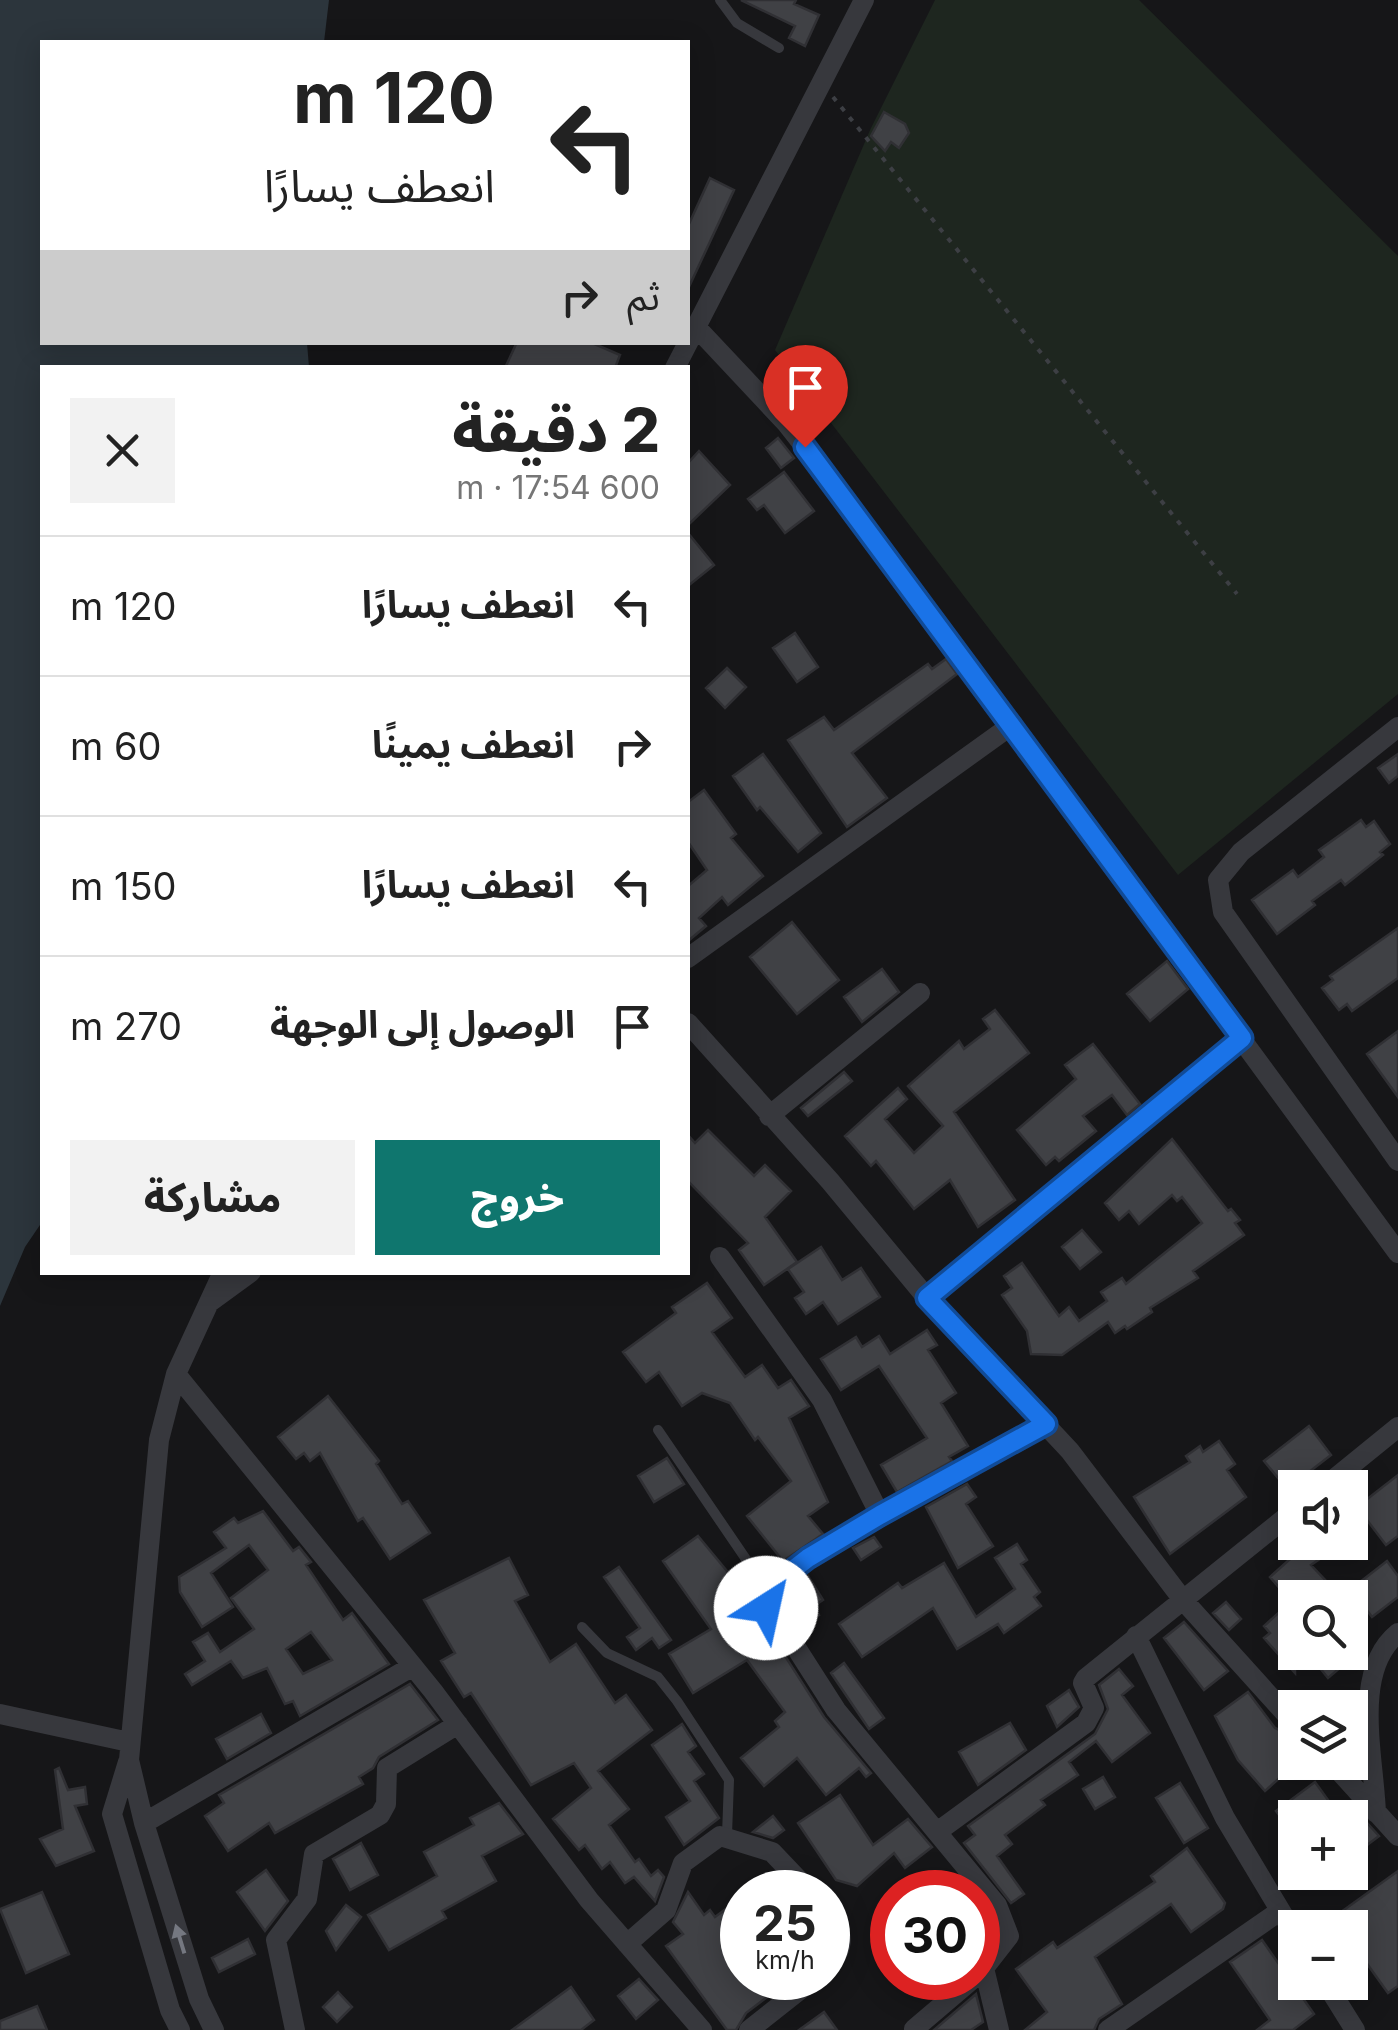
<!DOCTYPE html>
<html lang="ar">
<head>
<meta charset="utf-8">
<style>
	body { margin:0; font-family:Inter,"Noto Sans Arabic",sans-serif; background:#f2f2f2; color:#222; direction:rtl; height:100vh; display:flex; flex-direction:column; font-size:38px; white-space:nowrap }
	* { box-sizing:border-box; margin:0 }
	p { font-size:32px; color:#767676 }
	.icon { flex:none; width:55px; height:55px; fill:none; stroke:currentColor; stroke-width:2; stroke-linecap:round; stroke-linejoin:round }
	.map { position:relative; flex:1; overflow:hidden; direction:ltr }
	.details { position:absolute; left:40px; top:365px; width:650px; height:910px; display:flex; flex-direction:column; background:#fff; border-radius:0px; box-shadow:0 5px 25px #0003; direction:rtl }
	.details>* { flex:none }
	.top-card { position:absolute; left:40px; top:40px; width:650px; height:305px; border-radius:0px; box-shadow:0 5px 25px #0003; direction:rtl; background:#fff; color:#222; overflow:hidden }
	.buttons { position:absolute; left:1278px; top:1470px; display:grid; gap:20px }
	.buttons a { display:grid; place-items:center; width:90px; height:90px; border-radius:0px; background:#fff; box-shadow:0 5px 25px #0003; font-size:50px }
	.speed { position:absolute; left:720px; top:1870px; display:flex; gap:20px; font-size:50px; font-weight:700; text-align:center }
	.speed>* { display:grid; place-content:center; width:130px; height:130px; border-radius:50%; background:#fff; box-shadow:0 5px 25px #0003; line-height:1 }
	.speed small { font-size:25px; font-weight:400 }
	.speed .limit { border:15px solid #d22; background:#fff; color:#111 }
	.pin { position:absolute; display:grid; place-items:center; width:85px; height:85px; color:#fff; margin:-102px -42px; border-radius:50% 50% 50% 0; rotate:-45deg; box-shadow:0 0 10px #0007 }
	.pin .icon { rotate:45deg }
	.me { position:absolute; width:110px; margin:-55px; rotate:35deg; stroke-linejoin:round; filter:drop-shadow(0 0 8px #0008) }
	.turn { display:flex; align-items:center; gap:35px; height:210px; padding:0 30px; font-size:45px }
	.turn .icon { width:130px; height:130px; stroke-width:2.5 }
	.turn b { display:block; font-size:70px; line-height:85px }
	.then { display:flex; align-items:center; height:95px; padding:0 30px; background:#0003; gap:20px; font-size:38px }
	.round { display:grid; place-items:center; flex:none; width:105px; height:105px; border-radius:0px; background:#f2f2f2 }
	.headline { display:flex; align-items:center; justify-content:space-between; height:170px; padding:0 30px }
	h1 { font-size:60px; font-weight:800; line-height:75px }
	.cta { display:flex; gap:20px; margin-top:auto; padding:20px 30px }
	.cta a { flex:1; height:115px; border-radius:0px; background:#0f766e; color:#fff; font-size:40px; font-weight:800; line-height:115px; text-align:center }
	.cta a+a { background:#f2f2f2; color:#222 }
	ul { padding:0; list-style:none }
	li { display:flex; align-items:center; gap:30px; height:140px; padding:0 30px; border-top:2px solid #e0e0e0 }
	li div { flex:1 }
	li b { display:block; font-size:38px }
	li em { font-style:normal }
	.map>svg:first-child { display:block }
	.green { fill:#1e261f }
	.water { fill:#2c353c }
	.building { fill:#404145; stroke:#303034; stroke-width:2.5; fill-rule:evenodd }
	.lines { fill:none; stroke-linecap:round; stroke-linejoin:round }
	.path { stroke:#3d3f44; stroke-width:4; stroke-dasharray:5 8; stroke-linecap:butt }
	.service { stroke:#37383d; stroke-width:10 }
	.minor { stroke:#37383d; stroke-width:20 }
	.oneway { fill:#757881 }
	.route-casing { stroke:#114b97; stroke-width:25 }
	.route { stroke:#1a73e8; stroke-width:18 }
</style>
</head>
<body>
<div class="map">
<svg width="1398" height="2030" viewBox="0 0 1398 2030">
	<rect width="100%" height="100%" fill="#161618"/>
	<path class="green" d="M935 0H1139L1398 256V694L1178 875 775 350 871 128Z"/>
	<path class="water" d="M0 0H329L324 42H42V342L307 343 309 367 42 368V1222L25 1247 0 1306Z"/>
	<path class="building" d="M741 0H796L794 4 819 15 805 46 789 38 795 26Z
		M884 112 905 124 909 133 899 148 891 142 885 151 871 136Z
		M710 178 734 190 688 289V226Z
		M517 342H590L620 355 615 368H505Z
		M778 438 794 458 781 468 766 448Z
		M699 451 730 485 688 525V463Z
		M784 472 814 511 785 533 764 505 757 510 748 499Z
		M688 533 714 565 688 586Z
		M795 633 818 667 797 682 773 648Z
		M946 659 957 674 852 753 887 798 847 827 788 740 824 717 834 730 928 664 932 669Z
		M727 668 746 687 725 708 706 688Z
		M763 754 821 833 798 852 760 807 757 810 733 776Z
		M1398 754V776L1389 783 1378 768Z
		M704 790 736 834 731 838 763 876 728 905 722 897 699 918 706 926 688 941V886L707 870 688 842V802Z
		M1361 820 1366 827 1374 821 1390 844 1380 852 1383 855 1345 885 1341 880 1312 901 1315 905 1277 934 1252 900 1293 870 1298 877 1324 857 1319 850Z
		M792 922 839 980 797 1014 750 957Z
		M1398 928V978L1352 1011 1347 1004 1339 1010 1322 988 1333 980 1330 976Z
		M1167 961 1188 989 1150 1021 1127 994Z
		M882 969 899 992 862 1022 844 997Z
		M995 1010 1029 1053 954 1112 1015 1200 978 1227 950 1180 914 1209 876 1161 871 1166 845 1136 898 1088 907 1099 885 1119 914 1153 943 1126 908 1086 959 1041 964 1049 990 1029 983 1019Z
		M1398 1031V1097L1367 1054Z
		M1093 1044 1140 1104 1127 1115 1112 1095 1083 1116 1096 1131 1059 1161 1055 1157 1046 1165 1017 1130 1076 1079 1065 1065Z
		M844 1072 852 1081 808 1116 801 1108Z
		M708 1130 754 1176 765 1165 791 1191 765 1217 797 1262 764 1285 739 1250 748 1243 688 1181V1135L695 1143Z
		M1172 1139 1228 1211 1231 1209 1240 1220 1235 1223 1244 1235 1193 1271 1198 1278 1150 1308 1152 1312 1127 1329 1125 1326 1115 1333 1108 1322 1062 1355 1031 1354 1027 1331 1002 1295 1012 1288 1004 1276 1022 1263 1059 1316 1069 1307 1079 1321 1107 1301 1101 1292 1122 1278 1126 1284 1202 1223 1182 1197 1177 1201 1172 1195 1139 1224 1129 1211 1119 1220 1105 1203Z
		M1082 1230 1101 1252 1080 1269 1062 1247Z
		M821 1247 842 1280 861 1268 880 1297 838 1324 823 1302 806 1314 795 1298 804 1292 788 1269Z
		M707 1283 732 1318 712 1332 745 1377 762 1365 778 1388 791 1380 809 1406 789 1418 828 1502 808 1516 823 1534 783 1561 747 1516 791 1481 758 1437 755 1440 730 1403 702 1393 682 1406 659 1372 646 1382 623 1352 676 1313 672 1307Z
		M927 1330 937 1345 928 1350 956 1393 941 1403 968 1446 949 1457 952 1461 897 1492 881 1465 927 1438 879 1366 841 1390 821 1359 856 1337 862 1347 879 1336 890 1354Z
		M328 1396 379 1461 376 1464 402 1504 408 1501 430 1533 390 1559 363 1518 358 1521 320 1453 310 1461 304 1453 296 1459 278 1437Z
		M1309 1426 1331 1455 1287 1489 1264 1461Z
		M1219 1441 1235 1464 1227 1470 1246 1497 1170 1554 1134 1497 1190 1462 1186 1456 1200 1446 1203 1452Z
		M667 1458 684 1484 654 1502 638 1476Z
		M1398 1475V1536L1386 1545 1357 1507Z
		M967 1484 976 1497 966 1504 993 1546 958 1568 926 1507Z
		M263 1511 293 1551 299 1547 311 1562 306 1565 343 1620 352 1613 389 1664 300 1716 293 1701 285 1704 267 1668 243 1678 231 1661 192 1685 185 1674 205 1661 193 1642 208 1633 220 1652 254 1629 231 1598 268 1570 249 1545 211 1573 233 1607 202 1627 180 1592 179 1577 226 1548 214 1532 234 1518 238 1523ZM311 1632 332 1660 303 1674 286 1649Z
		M698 1536 736 1582 726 1589 744 1616 755 1609 824 1717 871 1773 866 1777 859 1768 826 1795 797 1758 764 1786 741 1758 779 1727 775 1721 785 1712 747 1660 693 1693 669 1654 711 1629 663 1561Z
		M874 1537 881 1547 861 1560 853 1548Z
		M1309 1542 1324 1556 1311 1565 1327 1582 1308 1598H1295V1673L1264 1638 1270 1633 1264 1626 1295 1598H1288L1270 1577Z
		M1017 1544 1027 1560 1021 1564 1040 1592 1034 1597 1041 1606 1004 1633 998 1624 957 1649 933 1608 862 1657 839 1624 898 1583 902 1588 944 1563 976 1617 1015 1589 995 1558Z
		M509 1558 528 1595 515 1601 550 1662 576 1644 615 1703 626 1695 652 1730 598 1771 629 1809 609 1825 635 1862 639 1859 651 1876 658 1870 664 1877 655 1901 634 1877 625 1883 610 1862 602 1869 585 1845 579 1850 553 1819 591 1788 574 1763 531 1785 471 1693 464 1697 441 1661 455 1653 424 1600Z
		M1387 1561 1398 1576V1597L1372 1617 1351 1589Z
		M619 1567 671 1640 659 1648 652 1638 636 1650 627 1637 640 1628 604 1577Z
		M808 1576 823 1600 814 1606 819 1615 800 1628 781 1599Z
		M1226 1602 1241 1619 1229 1630 1213 1613Z
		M1184 1622 1228 1671 1204 1690 1164 1638Z
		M1307 1652H1341L1348 1661 1328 1678Z
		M844 1663 884 1718 869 1729 831 1673Z
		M1119 1669 1133 1686 1122 1695 1150 1733 1112 1762 1096 1741 1069 1762 1078 1775 1041 1800 1045 1805 1005 1835 1012 1844 997 1856 1024 1894 1011 1903 964 1843 975 1835 968 1826 1095 1734 1108 1709 1099 1685Z
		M410 1684 438 1720 379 1757 373 1768 359 1777 363 1784 275 1833 269 1823 228 1851 205 1816 224 1803 219 1795Z
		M1069 1690 1079 1707 1057 1727 1047 1706Z
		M1248 1692 1275 1728 1295 1737V1764L1265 1791 1238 1760 1215 1716Z
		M261 1714 271 1733 227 1759 216 1739Z
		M1010 1723 1026 1750 978 1785 959 1752Z
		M682 1724 696 1746 688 1752 704 1774 694 1781 719 1818 684 1845 666 1817 690 1801 652 1745Z
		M59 1768 68 1790 85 1787 87 1804 75 1806 94 1851 56 1866 40 1839 63 1829 55 1770Z
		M1103 1777 1115 1797 1095 1809 1083 1789Z
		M1315 1782 1341 1818H1295V1836L1276 1811Z
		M1180 1783 1208 1828 1184 1843 1156 1798Z
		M840 1795 873 1845 908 1819 932 1847 905 1868 894 1853 857 1886 836 1880 798 1823Z
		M499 1803 523 1834 482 1856 496 1881 442 1911 446 1918 389 1950 368 1915 437 1876 424 1852 474 1825 470 1818Z
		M1359 1814 1379 1836 1350 1858V1821Z
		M773 1816 784 1830 773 1838 753 1832Z
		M361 1843 378 1875 350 1890 333 1859Z
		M1187 1848 1225 1903 1223 1909 1191 1932 1171 1904 1095 1957 1122 2004 1099 2019 1094 2030H1025L1047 2012 1016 1969 1053 1942 1057 1948 1155 1882 1151 1876Z
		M266 1870 288 1901 265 1931 237 1892Z
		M1398 1871V1986L1388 1993 1350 1940V1928H1341L1334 1917Z
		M42 1892 69 1954 26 1973 0 1909Z
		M688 1892 704 1915 710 1910 715 1917 742 1897V1978H792L746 2013 736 2030H727L666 1946 683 1934 673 1922Z
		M346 1905 361 1917 336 1950 326 1931Z
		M248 1939 255 1954 219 1972 212 1958Z
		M1262 1940 1314 2014 1293 2030H1257L1270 2020 1230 1962Z
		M639 1979 658 2000 636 2019 618 1996Z
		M571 1987 594 2020 581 2030H512Z
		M338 1992 352 2007 337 2022 323 2007Z
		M976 1994 983 2022 971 2030H934Z
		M37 2006 47 2030H0V2021Z
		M824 2012 837 2030H799Z"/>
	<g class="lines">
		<path class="path" d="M833 97 1237 594"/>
		<path class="service" d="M720 0 737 23 779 48
			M658 1430 767 1590
			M582 1627 607 1653 658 1677 677 1701 729 1780 727 1835"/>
		<path class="minor" d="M697 328 787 424 842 494 1398 1253
			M675 368 864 0
			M1398 727 1241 852 1218 880 1223 912 1398 1161
			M688 958 1013 724
			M688 1023 830 1181 927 1298 1070 1451 1183 1600 1295 1724
			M769 1116 920 993
			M720 1257 822 1400 880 1515
			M927 1298 1242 1038
			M210 1302 251 1272
			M176 1374 433 1691 589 1900 702 2030
			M1323 1488 1398 1427
			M1136 1636 1225 1818 1295 1935
			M0 1714 129 1742
			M128 1762 112 1814 170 2010 180 2030
			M1331 1762 1398 1836
			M1376 1813C1374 1757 1351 1671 1398 1633
			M144 1823 413 1666
			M937 1832 1086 1723 1094 1708 1083 1683 1086 1678 1295 1510
			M828 1912C844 1933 846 1946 828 1967
			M627 1944 666 1910 683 1863 720 1836 772 1852 810 1892
			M1325 1982 1355 2030
			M914 2029 974 1978
			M214 2030 199 1999 144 1823 129 1760 159 1440 176 1374 223 1272
			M295 2030 276 1940 307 1899 314 1854 380 1815 386 1804 387 1768 458 1724
			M749 2030 815 1978
			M999 2030 984 1968 1009 1936 997 1905 836 1710 763 1596 808 1558 1045 1424
			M1108 2030 1280 1911"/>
	</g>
	<defs><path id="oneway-solid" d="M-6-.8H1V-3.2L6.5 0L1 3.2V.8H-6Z" transform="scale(2.5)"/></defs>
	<use class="oneway" href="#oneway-solid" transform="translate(180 1939) rotate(-107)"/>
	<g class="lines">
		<defs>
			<path id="route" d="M766 1608 763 1596 767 1590 808 1558 880 1515 1046 1424 927 1298 1242 1038 805 447"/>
		</defs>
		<use href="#route" class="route-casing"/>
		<use href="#route" class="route"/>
	</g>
</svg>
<div class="buttons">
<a><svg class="icon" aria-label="sound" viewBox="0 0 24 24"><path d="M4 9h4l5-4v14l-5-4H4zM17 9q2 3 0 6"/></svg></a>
<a><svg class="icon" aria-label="search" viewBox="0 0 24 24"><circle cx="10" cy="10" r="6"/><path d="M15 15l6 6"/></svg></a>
<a><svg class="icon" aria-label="layers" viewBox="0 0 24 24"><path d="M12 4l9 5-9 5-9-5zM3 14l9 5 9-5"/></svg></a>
<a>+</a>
<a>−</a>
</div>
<div class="speed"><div>25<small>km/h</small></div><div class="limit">30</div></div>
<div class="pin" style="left:805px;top:447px;background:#d93025"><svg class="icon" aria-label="arrive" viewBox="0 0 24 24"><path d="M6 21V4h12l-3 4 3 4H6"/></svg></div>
<svg class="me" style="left:766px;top:1608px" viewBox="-20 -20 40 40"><circle r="19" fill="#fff"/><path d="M0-13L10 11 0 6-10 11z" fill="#1a73e8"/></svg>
<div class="top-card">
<div class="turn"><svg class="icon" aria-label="left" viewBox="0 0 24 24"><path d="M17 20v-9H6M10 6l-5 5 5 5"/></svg><div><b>120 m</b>انعطف يسارًا</div></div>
<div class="then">ثم<svg class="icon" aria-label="right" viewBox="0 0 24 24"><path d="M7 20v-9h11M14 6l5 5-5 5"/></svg></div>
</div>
<section class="details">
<div class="headline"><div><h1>2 دقيقة</h1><p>600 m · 17:54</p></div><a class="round"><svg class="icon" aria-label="close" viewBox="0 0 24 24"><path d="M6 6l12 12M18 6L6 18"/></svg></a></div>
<ul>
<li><svg class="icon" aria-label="left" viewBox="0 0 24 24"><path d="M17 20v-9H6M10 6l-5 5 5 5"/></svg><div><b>انعطف يسارًا</b></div><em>120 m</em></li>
<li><svg class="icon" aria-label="right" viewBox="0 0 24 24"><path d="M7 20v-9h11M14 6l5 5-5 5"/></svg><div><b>انعطف يمينًا</b></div><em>60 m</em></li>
<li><svg class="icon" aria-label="left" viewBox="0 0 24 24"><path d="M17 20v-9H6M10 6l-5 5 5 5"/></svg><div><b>انعطف يسارًا</b></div><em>150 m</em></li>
<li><svg class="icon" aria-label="arrive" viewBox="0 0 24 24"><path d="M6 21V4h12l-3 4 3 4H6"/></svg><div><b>الوصول إلى الوجهة</b></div><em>270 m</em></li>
</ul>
<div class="cta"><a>خروج</a><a>مشاركة</a></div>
</section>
</div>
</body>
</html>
